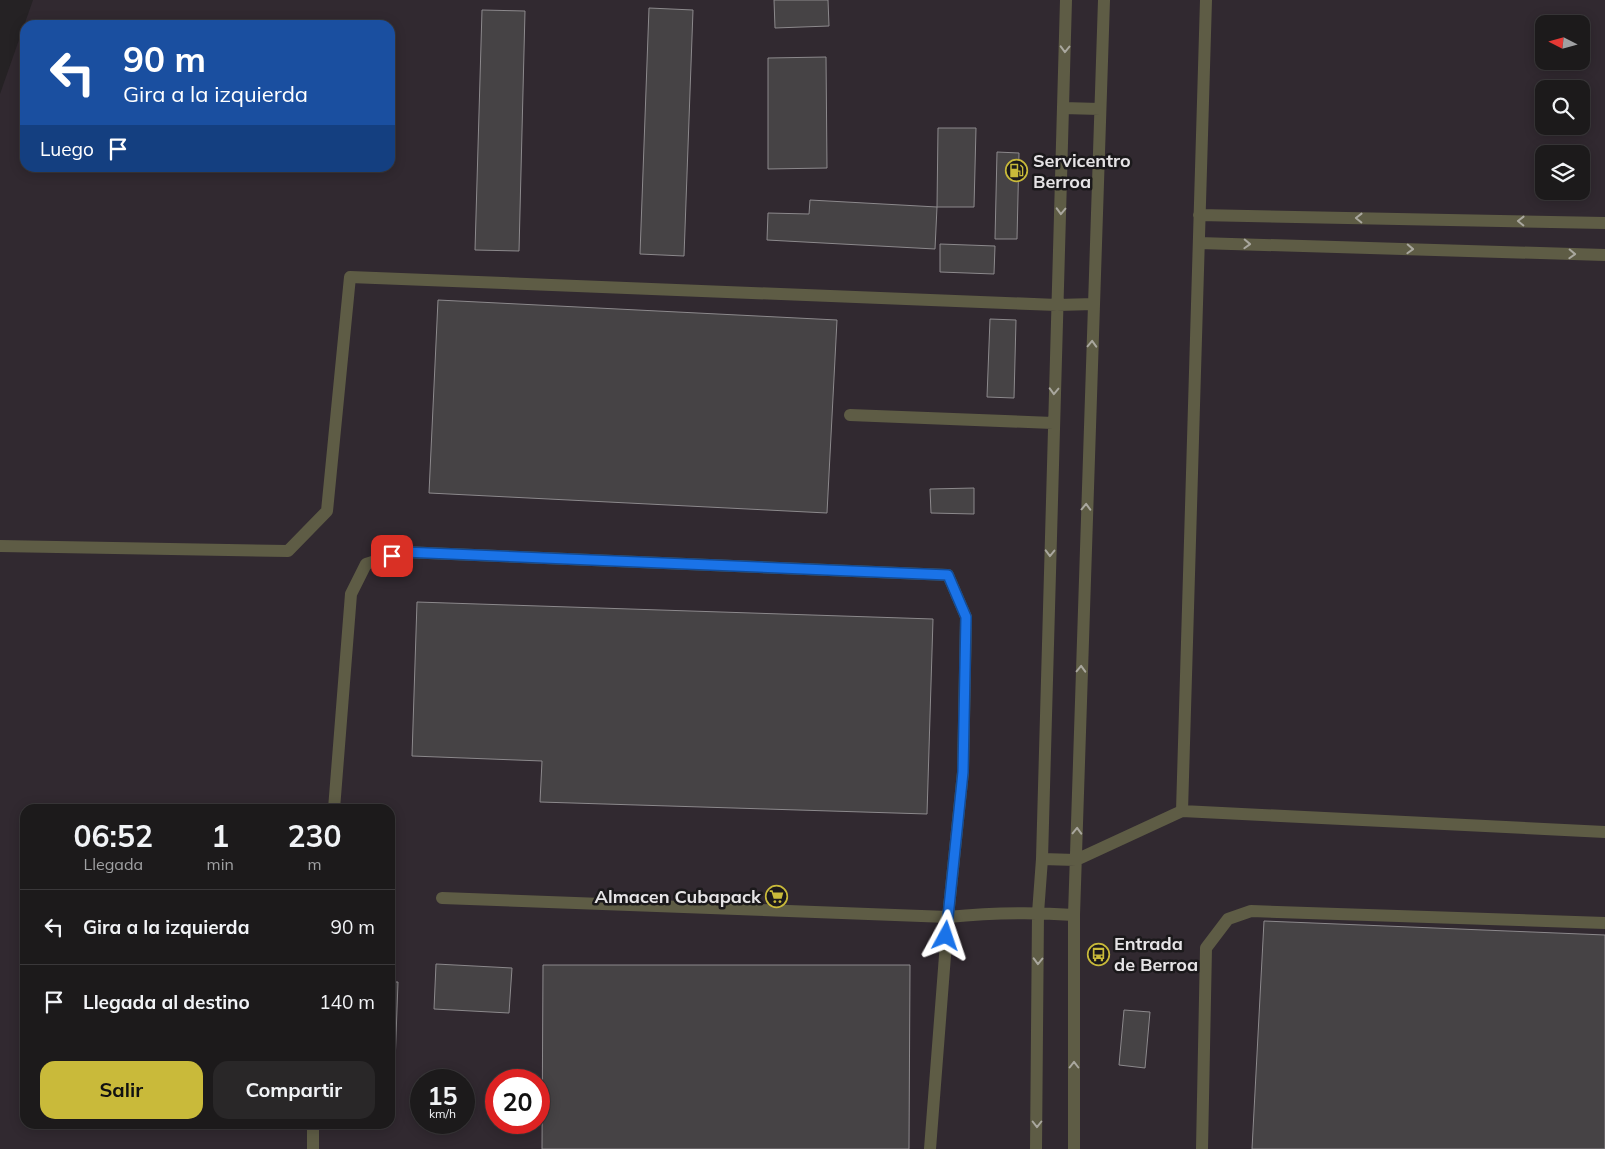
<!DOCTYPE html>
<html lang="es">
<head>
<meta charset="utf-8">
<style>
	body { margin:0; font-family:Mulish,sans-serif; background:#292728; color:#f1f3f6; height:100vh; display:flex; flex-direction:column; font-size:19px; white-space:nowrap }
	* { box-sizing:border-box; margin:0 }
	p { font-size:16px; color:#a0a1a3 }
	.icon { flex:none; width:28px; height:28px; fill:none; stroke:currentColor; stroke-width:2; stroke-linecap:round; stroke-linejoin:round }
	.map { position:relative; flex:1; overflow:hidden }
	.details { position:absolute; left:20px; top:804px; width:375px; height:325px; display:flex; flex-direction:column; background:#1c1a1b; border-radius:15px; box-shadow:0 2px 12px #0003,0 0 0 1px #3a383a }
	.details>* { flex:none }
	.top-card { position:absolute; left:20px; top:20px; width:375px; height:152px; border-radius:15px; box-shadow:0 2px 12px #0003,0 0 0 1px #3a383a; background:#1a4fa0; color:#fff; overflow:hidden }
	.needle { width:32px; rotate:276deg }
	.controls { position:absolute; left:1535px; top:15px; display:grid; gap:10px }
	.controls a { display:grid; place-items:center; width:55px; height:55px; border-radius:10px; background:#1c1a1b; box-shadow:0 2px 12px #0003,0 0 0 1px #3a383a; font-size:25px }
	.speed { position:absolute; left:410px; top:1069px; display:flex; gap:10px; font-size:25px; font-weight:700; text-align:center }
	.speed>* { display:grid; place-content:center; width:65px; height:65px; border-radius:50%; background:#1c1a1b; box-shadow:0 2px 12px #0003,0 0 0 1px #3a383a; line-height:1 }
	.speed small { font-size:12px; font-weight:400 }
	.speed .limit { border:8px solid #d22; background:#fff; color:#111 }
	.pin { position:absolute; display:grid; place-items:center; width:42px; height:42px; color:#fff; margin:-21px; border-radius:10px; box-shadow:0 2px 8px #0006 }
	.me { position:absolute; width:55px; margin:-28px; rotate:5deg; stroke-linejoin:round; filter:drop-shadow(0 0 4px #0008) }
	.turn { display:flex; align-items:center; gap:18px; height:105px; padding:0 20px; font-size:22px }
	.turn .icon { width:65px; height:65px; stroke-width:2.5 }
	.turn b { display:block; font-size:35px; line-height:42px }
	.then { display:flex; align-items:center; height:48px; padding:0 20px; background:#0003; gap:10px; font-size:19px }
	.eta { display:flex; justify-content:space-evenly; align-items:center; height:85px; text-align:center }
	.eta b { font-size:30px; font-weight:700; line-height:35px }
	.action { display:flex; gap:10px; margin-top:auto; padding:10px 20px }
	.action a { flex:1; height:58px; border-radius:15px; background:#c9ba3a; color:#111; font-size:20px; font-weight:700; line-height:58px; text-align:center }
	.action a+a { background:#292728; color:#f1f3f6 }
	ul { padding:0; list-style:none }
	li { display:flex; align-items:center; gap:15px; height:75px; padding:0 20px; border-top:1px solid #3a383a }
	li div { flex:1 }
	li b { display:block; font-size:19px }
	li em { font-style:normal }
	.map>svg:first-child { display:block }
	.built { fill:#312930; fill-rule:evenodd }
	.building { fill:#464345; stroke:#8c898c }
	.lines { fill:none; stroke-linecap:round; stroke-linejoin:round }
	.minor { stroke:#5e5c45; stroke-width:12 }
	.oneway { stroke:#a9a79e }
	.route-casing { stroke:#114b97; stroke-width:12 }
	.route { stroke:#1a73e8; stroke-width:9 }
	.labels { text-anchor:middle; stroke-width:5; stroke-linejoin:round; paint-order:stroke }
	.poi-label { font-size:18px; font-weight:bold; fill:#e6e4e6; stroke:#1b191b; text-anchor:start }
</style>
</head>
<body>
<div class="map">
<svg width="1605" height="1149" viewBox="0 0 1605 1149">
	<rect width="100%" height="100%" fill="#252224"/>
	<path class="built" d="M33 0H1605V1149H0V94ZM1544 24H1581V61H1544ZM25 25H390V168H25ZM1544 89H1581V126H1544ZM1544 154H1581V191H1544ZM25 809H390V1124H25ZM421 1080H464V1122H421ZM496 1080H539V1122H496Z"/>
	<path class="building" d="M774 0H828L829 26 775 28Z
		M649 8 693 10 684 256 640 254Z
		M482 10 525 11 519 251 475 250Z
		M826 57 827 168 768 169V58Z
		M938 128H976L974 207H937Z
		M997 152 1019 153 1017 239H995Z
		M810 200 937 207 935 249 767 240 768 213 809 214Z
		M940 244 995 246 994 274 940 272Z
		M438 300 837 320 827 513 429 493Z
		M990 319 1016 320 1014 398 987 397Z
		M974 488V514L931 513 930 489Z
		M417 602 933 619 927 814 540 802 542 761 412 756Z
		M1264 921 1605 935V1149H1252Z
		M436 964 512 968 509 1013 434 1009Z
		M543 965H910L909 1149H542Z
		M390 982H398L393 1119H390Z
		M1124 1010 1150 1012 1145 1068 1119 1065Z"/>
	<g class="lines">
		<path class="minor" d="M1063 108 1100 109
			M1199 215 1605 223
			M1199 243 1605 255
			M850 415 1053 423
			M0 546 288 551 327 511 350 277 1057 305 1094 304
			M334 809 351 594 366 564 404 552 948 575 966 617 963 772 948 917 930 1149
			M1182 811 1206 0
			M1042 859 1076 860 1182 811 1605 832
			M442 898 948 917C990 913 1031 912 1074 915
			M313 1149V1124
			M1036 1149 1038 913 1042 859 1066 0
			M1074 1149V915L1104 0
			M1202 1149 1206 948 1228 919 1251 911 1605 923"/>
	</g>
	<defs><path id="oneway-chevron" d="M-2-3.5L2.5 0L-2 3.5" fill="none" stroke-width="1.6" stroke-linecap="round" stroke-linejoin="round" transform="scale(1.25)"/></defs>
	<g class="oneway">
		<use href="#oneway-chevron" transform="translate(1065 49) rotate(91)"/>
		<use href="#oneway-chevron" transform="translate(1061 211) rotate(92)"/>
		<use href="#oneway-chevron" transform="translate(1359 218) rotate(-179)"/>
		<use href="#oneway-chevron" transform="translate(1521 221) rotate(-179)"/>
		<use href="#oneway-chevron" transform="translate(1247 244) rotate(2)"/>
		<use href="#oneway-chevron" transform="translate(1410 249) rotate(2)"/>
		<use href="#oneway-chevron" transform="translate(1572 254) rotate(2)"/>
		<use href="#oneway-chevron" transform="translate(1092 344) rotate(-88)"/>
		<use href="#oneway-chevron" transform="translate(1054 391) rotate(92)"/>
		<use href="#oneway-chevron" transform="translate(1086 507) rotate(-88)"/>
		<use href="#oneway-chevron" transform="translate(1050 553) rotate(91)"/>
		<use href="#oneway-chevron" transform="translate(1081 669) rotate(-88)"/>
		<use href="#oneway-chevron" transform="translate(1077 831) rotate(-88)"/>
		<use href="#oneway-chevron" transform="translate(1038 961) rotate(91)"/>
		<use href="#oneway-chevron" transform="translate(1074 1065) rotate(-90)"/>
		<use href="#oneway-chevron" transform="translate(1037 1124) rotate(90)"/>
	</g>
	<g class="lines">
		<defs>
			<path id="route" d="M392 556 404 552 948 575 966 617 963 772 946 936"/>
		</defs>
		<use href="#route" class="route-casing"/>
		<use href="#route" class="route"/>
	</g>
	<defs>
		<symbol id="fuel-ring" viewBox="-11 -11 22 22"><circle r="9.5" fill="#1b191b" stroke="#c9ba3a" stroke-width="1.5"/><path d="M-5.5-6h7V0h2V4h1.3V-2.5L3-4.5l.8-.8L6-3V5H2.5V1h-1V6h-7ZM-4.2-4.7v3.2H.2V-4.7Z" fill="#c9ba3a"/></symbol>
		<symbol id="supermarket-ring" viewBox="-11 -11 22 22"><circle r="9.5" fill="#1b191b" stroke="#c9ba3a" stroke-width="1.5"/><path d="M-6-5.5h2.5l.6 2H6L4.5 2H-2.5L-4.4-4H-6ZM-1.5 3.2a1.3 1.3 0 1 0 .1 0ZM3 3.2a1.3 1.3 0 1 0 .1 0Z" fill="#c9ba3a"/></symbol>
		<symbol id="bus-ring" viewBox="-11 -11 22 22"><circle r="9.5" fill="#1b191b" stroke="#c9ba3a" stroke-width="1.5"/><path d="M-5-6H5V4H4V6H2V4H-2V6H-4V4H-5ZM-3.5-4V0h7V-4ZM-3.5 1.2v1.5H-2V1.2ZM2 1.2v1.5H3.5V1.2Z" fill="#c9ba3a"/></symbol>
	</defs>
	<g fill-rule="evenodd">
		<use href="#fuel-ring" x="1004" y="158" width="25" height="25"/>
		<use href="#supermarket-ring" x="764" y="884" width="25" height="25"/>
		<use href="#bus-ring" x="1086" y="942" width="25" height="25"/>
	</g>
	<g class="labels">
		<g class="poi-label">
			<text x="1033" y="167">Servicentro<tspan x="1033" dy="21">Berroa</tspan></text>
			<text x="761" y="903" text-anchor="end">Almacen Cubapack</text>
			<text x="1114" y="950">Entrada<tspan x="1114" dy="21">de Berroa</tspan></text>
		</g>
	</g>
</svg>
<div class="controls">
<a><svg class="needle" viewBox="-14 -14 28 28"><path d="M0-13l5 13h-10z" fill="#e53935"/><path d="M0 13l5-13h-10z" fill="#a0a1a3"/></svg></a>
<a><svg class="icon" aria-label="search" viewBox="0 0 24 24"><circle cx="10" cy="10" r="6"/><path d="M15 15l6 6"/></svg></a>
<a><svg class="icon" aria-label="layers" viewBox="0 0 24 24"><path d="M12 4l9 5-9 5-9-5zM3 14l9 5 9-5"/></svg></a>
</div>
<div class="speed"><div>15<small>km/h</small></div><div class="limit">20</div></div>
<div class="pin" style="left:392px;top:556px;background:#d93025"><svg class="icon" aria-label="arrive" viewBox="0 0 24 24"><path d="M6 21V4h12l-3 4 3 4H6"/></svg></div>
<svg class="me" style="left:946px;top:936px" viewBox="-20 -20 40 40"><path d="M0-17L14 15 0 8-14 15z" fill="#1a73e8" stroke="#fff" stroke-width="4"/></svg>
<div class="top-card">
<div class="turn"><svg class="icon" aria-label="left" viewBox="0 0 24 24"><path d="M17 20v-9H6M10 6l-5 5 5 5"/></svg><div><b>90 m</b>Gira a la izquierda</div></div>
<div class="then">Luego<svg class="icon" aria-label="arrive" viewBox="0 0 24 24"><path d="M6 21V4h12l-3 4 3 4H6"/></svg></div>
</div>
<section class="details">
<div class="eta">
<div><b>06:52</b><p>Llegada</p></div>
<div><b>1</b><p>min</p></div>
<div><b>230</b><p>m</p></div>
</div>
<ul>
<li><svg class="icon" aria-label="left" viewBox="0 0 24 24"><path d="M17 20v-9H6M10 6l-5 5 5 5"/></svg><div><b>Gira a la izquierda</b></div><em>90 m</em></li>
<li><svg class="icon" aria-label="arrive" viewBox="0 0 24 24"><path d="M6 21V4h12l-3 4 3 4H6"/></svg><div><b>Llegada al destino</b></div><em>140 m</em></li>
</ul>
<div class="action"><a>Salir</a><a>Compartir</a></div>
</section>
</div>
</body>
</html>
